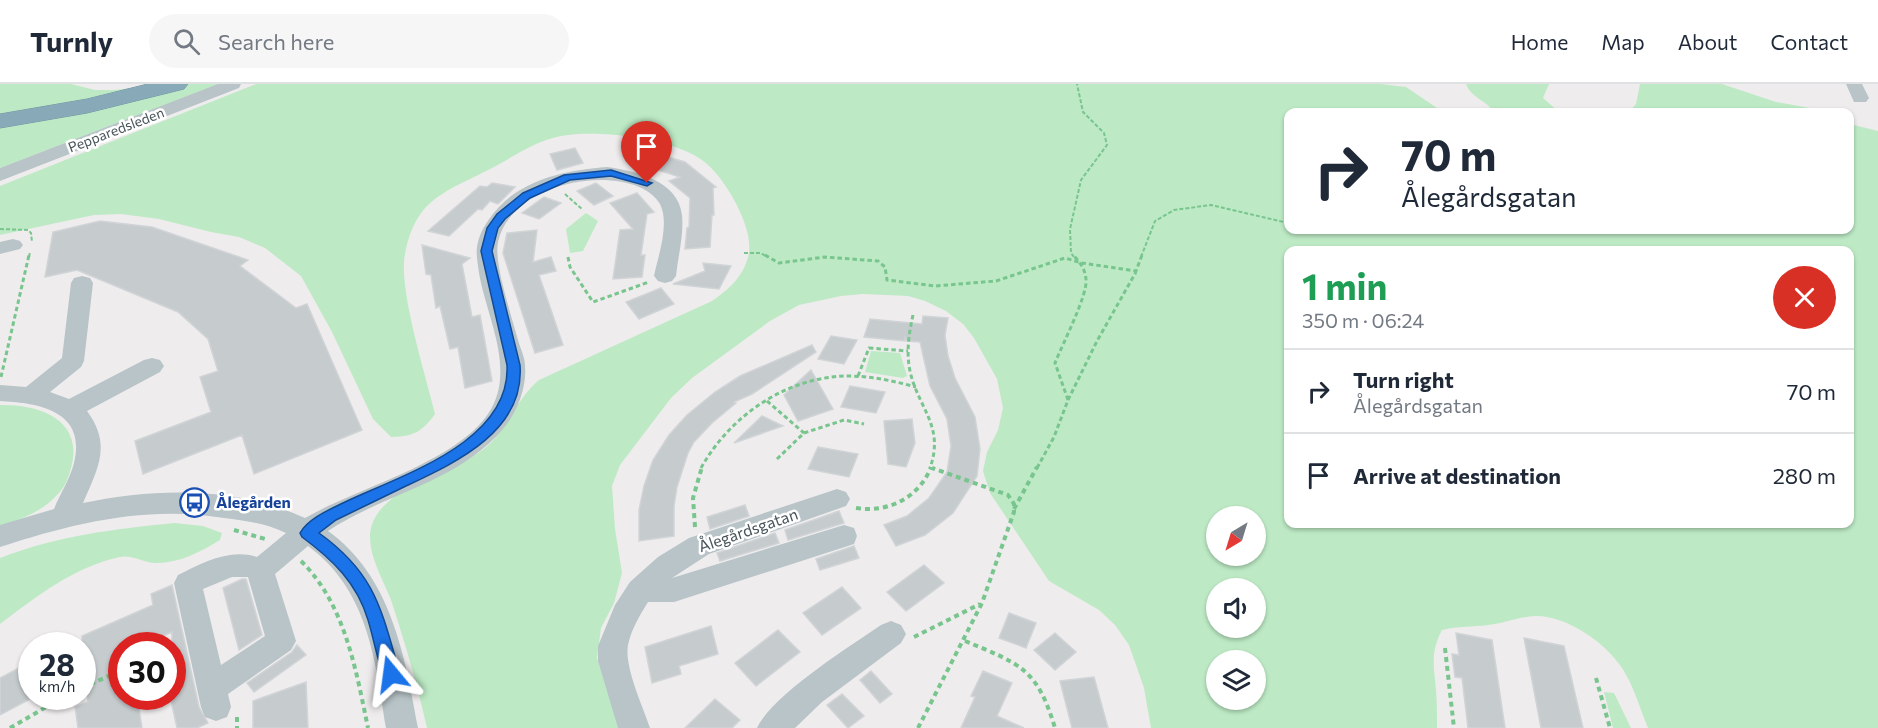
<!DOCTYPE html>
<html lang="en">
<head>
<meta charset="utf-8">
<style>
	body { margin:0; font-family:Commissioner,sans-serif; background:#f6f6f7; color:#1f2937; height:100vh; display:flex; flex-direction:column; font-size:22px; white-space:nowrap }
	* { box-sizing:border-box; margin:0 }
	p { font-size:20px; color:#747a83 }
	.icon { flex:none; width:33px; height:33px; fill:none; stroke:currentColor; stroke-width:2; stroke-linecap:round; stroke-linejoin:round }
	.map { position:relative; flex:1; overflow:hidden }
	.drawer { position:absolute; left:1284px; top:162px; width:570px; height:282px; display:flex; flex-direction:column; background:#fff; border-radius:12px; box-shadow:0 2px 4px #0004 }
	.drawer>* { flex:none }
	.guide { position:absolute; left:1284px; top:24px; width:570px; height:126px; border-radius:12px; box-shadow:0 2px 4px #0004; background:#fff; color:#1f2937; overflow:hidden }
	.needle { width:39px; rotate:218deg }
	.tools { position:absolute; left:1206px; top:422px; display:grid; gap:12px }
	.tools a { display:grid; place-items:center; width:60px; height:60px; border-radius:50%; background:#fff; box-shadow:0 2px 4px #0004; font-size:30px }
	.speed { position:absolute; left:18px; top:548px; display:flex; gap:12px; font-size:30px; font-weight:700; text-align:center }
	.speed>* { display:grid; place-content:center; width:78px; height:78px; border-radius:50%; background:#fff; box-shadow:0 2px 4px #0004; line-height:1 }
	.speed small { font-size:15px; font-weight:400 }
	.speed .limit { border:9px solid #d22; background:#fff; color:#111 }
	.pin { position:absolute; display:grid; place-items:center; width:51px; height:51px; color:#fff; margin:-62px -26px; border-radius:50% 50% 50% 0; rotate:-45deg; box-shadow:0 0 6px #0007 }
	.pin .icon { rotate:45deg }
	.me { position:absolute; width:66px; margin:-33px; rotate:344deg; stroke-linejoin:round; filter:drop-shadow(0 0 4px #0008) }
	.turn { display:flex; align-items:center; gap:21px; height:126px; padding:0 18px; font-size:27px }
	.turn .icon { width:78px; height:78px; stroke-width:2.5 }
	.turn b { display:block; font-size:42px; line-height:51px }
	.round { display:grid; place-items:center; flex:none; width:63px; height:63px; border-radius:32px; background:#f6f6f7 }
	.overview { display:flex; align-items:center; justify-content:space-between; height:102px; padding:0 18px }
	h1 { font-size:36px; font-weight:700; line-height:45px; color:#1e9e55 }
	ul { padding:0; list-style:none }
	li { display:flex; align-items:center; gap:18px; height:84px; padding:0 18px; border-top:2px solid #e0e1e3 }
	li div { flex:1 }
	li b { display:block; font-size:22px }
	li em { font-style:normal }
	header { display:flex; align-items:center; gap:36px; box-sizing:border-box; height:84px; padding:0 30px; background:#fff; border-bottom:2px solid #e0e1e3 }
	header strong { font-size:28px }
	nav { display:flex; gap:33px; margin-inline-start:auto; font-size:21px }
	.search { width:420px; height:54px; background:#f6f6f7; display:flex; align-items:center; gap:15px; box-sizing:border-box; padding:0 21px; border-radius:33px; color:#747a83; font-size:22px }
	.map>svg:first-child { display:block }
	.green { fill:#bdeac5; fill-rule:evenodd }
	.building { fill:#c6cbce; stroke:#d1d4d7; stroke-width:1.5 }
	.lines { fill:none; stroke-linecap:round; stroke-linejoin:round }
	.highway-casing { stroke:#7394a3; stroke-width:1 }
	.path-far2 { stroke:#78c58e; stroke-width:2; stroke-dasharray:4 2; stroke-linecap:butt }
	.path-far1 { stroke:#78c58e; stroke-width:3; stroke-dasharray:4.5 3; stroke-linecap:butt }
	.path { stroke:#78c58e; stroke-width:4; stroke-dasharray:5 4; stroke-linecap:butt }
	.minor { fill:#b8c4c8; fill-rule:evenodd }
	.highway { fill:#87a9b8; fill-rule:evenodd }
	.route { fill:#1a73e8; stroke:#114b97; stroke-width:1.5 }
	.labels { text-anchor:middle; stroke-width:5; stroke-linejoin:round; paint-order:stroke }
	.far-street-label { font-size:14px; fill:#465358; stroke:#fff }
	.transit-label { font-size:16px; font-weight:bold; fill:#164399; stroke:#fff; text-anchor:start }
	.street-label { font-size:16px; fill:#465358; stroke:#fff }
</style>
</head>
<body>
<header>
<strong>Turnly</strong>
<div class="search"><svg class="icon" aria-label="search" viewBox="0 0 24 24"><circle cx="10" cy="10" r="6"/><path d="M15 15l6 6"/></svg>Search here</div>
<nav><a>Home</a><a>Map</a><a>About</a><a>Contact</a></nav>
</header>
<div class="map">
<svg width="1878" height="644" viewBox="0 0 1878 644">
	<rect width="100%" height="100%" fill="#efeced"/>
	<path class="green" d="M0 0H71L95 6H115L166 0 0 32Z
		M189 0H219L0 84V41Z
		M256 0H1381L1406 3 1443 28H1288V146H1850V40L1878 47V644H1648C1640 625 1634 602 1622 584 1607 561 1575 538 1547 533 1527 529 1508 539 1488 541 1473 543 1458 542 1442 546 1430 569 1434 581 1436 606 1437 618 1437 631 1437 644H1151L1144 604 1129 561 1115 541 1099 526 1049 497 990 409 983 387 987 368 998 346 1003 324 997 295 974 254 963 240 946 227 925 217 908 212 863 210 841 212 799 221 770 237 692 294 671 314 620 381 612 402 615 445 622 489 614 519 601 544 597 574 620 644H427C417 600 405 559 391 516 383 495 370 475 370 452 370 440 377 428 386 420 413 394 455 388 485 364 508 345 516 315 539 296L712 217C728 206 743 193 748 173 756 147 727 98 708 81 701 74 689 68 680 65 652 53 598 47 568 51 537 54 513 74 486 87 441 110 416 116 405 170 398 205 426 292 435 330 421 349 414 352 391 353L373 335 332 248 301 192 265 164 239 153 211 148 159 135 121 130 94 131 0 151V102ZM1288 166H1850V440H1288ZM1216 432H1256V471H1216ZM1216 504H1256V543H1216ZM1216 576H1256V615H1216Z
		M1466 0H1549L1543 14 1559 28H1494C1486 16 1471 14 1466 0Z
		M1640 0H1722L1776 18 1832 28H1629L1636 20Z
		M586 129 598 137 583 167 570 169 566 145Z
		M871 267 900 269 907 292 903 294 865 288Z
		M0 321C37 320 82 334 72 380 69 392 66 403 56 412 41 428 20 436 0 442Z
		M174 439 203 442 222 449 220 456C200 468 180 479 156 479 144 479 131 470 120 473 74 483 37 512 0 540V474C57 452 114 445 174 439Z
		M1604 608 1614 609 1631 644H1613Z"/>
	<path class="building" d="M575 64 583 79 557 86 550 70Z
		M661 71 685 78 716 103 713 104 714 131H712L710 163 685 165 687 144 689 143 690 114 669 97 680 93 639 80Z
		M492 99 515 103 498 120 490 117 482 126 478 125 449 152 428 147 480 102 487 103Z
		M596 99 613 112 594 121 577 107Z
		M637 109 654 128 647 130 641 171H645L642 193 613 195 620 146 633 145 610 119Z
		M544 113 561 119 539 135 522 129Z
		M100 137 152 143 248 176 240 182 296 224 307 220 362 346 254 390 242 351 143 390 135 357 211 328 200 293 218 287 208 255 178 228 77 186 45 193 53 148Z
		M537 146 533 178 551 173 556 187 539 191 563 261 535 269 503 169 507 149Z
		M422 161 470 174 462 180 472 233 480 231 492 297 465 304 458 263 450 265 440 222 436 224 431 191 426 190Z
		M703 179 731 182 719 205 673 200 705 187Z
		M661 204 674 220 639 235 626 218Z
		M923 232 948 234 945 251 948 272 955 294 975 333 980 365 977 392 953 429 925 451 896 462 884 441 907 432 929 414 947 388 951 362 947 335 930 302 920 258 907 257 905 254V257L864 253 870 235 922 240Z
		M831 252 857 256 844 280 818 275Z
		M812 261 816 268 752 310 734 318 736 319 712 339 694 358 688 369 677 403 674 422V452L639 457V426L644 402 653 376 669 351 687 331 715 308 740 292Z
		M811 286 833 325 798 337 784 311Z
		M850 302 885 308 876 329 841 323Z
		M762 332 783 342 734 359Z
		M912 335 915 359 906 383 888 380 884 337Z
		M818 363 858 370 849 393 808 385Z
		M745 421 749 432 710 445 707 433Z
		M839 427 844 439 788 456 785 446Z
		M775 449 779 459 720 477 717 469Z
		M854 462 859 474 820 486 816 475Z
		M924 481 944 499 906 527 887 508Z
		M242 495H246L262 551 239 566 223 504Z
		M172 501 199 623 208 639 197 644H177L170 612H172V548L143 561H122V612H137L142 644H78L75 623 88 618 85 585 82 586V552L153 521 151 510Z
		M842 503 861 524 822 551 803 529Z
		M1009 529 1036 539 1026 564 999 554Z
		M711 542 718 570 679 582 681 590 652 599 645 563Z
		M778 546 800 568 756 602 735 579Z
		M1055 549 1076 568 1055 586 1034 566Z
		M1456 549 1492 556 1505 644H1468L1462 594 1455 593 1452 570 1459 571Z
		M1524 554 1564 562 1583 644H1541Z
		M297 561 306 571 254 608 247 599 292 568Z
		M32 577V614L0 631V594Z
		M871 587 892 610 880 619 860 596Z
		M983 587 1012 599 997 632 1024 644H961L975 613 971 612Z
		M1094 593 1108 644H1072L1060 597Z
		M306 598 308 644H253V617Z
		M842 610 864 632 848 644 827 621Z
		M715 615 740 636 732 644H685Z"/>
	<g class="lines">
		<defs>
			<path id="highway" d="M148 0H188L184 5 87 29 0 44V30L87 15Z"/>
		</defs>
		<use href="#highway" class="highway-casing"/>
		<path class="path-far2" d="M565 110 583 126
			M0 145 28 146 31 149 32 158
			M744 169H761L767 173
			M29 173 30 168
			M1074 173 1071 169 1070 145 1081 96 1107 61 1104 49 1083 28 1077 0
			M1141 173 1155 137 1174 126 1211 121 1288 139"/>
		<path class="path-far1" d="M765 171 779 179 825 173 878 177 885 183 887 196 935 202 996 197 1065 174 1082 179 1136 187 1142 171
			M568 173 570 183 593 218 649 198
			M913 231C909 249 906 268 910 287 918 324 945 342 930 384
			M858 292 869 264 908 267
			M1 293 29 171
			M1068 316 1097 257 1136 188
			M767 317 804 349
			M777 375 804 349 844 336 864 340
			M701 384C730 332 786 293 847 292 871 292 894 297 916 303
			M1037 384 1054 353 1068 316 1055 279C1062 261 1088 211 1086 195 1085 185 1080 178 1073 171"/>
		<path class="path" d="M856 424C888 429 919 414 931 383
			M1014 425 1037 383
			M695 443 693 414 702 383
			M234 446 265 455
			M301 477C345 520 356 586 368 644
			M914 553 980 520
			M965 557C1020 580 1037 584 1055 644
			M1445 564 1454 644
			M1596 594 1610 644
			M82 604 122 586
			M237 633V644
			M10 644 65 612
			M918 644 982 519 1014 428V420L1008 411 932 384"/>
		<path class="minor" d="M218 0H241L239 4 0 97V84Z
			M1846 0H1862L1869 14 1866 18H1854Z
			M607 83C635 87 678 96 682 131 684 151 678 172 676 192L672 197 665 199 658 197 654 192C658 172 670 140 660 120 656 113 647 106 639 103 595 84 510 104 498 158 496 170 499 183 501 194 506 215 512 235 518 256 520 264 525 273 525 282 527 303 517 329 503 345 457 399 385 409 328 447 391 492 405 572 418 644H386C375 575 368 506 308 462L275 490 296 557 291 566 228 610 231 623 227 633 216 637 205 633 201 623 174 499 178 491C202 479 230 464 257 473L286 449C265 439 246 437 224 434 148 421 73 439 0 463V441L54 425C60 410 70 395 74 379 87 327 39 319 0 317V301L26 303 62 274 71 199 74 194 82 192 90 194 93 199 84 277 81 283 50 308 69 315 144 276 152 274 160 276 164 282 160 288 87 327C112 361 98 384 83 419 157 404 236 402 305 434L324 424C371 401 458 374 488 330 517 287 487 235 479 189 478 180 475 168 478 158 481 145 490 133 499 123 526 94 569 86 607 83ZM232 493H248L265 552 221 581 203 505Z
			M13 155 20 157 23 161 20 165 0 170V158Z
			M837 405 846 408 850 415 846 422 709 470 672 494 844 441 854 444 857 452 854 460 674 518H648C640 531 631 546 628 561 624 583 643 623 650 644H618L598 577V562L615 521 630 498 658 473 689 454Z
			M891 537 901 541 906 550 901 559 822 618 795 644H757C772 611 849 563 881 541Z"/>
		<use href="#highway" class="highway"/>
	</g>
	<path class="route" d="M611 86 652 99 647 102 611 92 570 96 530 114 505 135 498 144 492 167 520 281C525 347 457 378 406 402 383 413 359 425 336 436L319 449C376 490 381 525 400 590L397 595 391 597 385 595C377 577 374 555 368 536 357 499 333 476 302 453L300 449C308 434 331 425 345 418 402 391 511 358 507 281L481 167 487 144 497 130 523 109 564 91Z"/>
	<defs>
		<symbol id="bus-ring" viewBox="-11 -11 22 22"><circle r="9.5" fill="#fff" stroke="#1a4fb4" stroke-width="1.5"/><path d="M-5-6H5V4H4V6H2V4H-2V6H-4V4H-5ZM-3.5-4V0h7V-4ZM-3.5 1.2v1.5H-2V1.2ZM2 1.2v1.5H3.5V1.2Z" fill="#1a4fb4"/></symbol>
	</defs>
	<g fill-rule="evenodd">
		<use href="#bus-ring" x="178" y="402" width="33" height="33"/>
	</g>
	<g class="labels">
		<g class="far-street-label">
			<text transform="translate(116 46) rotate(-21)" y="5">Pepparedsleden</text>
		</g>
		<g class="transit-label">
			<text x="216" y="424">Ålegården</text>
		</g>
		<g class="street-label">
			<text transform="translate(748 446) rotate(-19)" y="6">Ålegårdsgatan</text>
		</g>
	</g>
</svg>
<div class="tools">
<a><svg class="needle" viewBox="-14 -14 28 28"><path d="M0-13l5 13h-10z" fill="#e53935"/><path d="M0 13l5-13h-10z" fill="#747a83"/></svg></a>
<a><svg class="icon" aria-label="sound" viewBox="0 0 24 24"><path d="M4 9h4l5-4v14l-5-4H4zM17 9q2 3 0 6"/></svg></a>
<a><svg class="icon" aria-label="layers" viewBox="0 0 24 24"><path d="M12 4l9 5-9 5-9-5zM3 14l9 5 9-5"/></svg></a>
</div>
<div class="speed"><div>28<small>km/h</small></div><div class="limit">30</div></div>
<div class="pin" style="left:647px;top:99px;background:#d93025"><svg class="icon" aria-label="arrive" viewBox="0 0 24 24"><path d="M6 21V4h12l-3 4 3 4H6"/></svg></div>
<svg class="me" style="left:391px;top:590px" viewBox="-20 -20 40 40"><path d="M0-17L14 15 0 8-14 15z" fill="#1a73e8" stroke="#fff" stroke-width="4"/></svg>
<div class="guide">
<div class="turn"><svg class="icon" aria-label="right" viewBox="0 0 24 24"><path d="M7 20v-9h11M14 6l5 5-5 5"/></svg><div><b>70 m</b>Ålegårdsgatan</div></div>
</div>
<section class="drawer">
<div class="overview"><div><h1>1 min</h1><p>350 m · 06:24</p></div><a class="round" style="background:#d93025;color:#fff"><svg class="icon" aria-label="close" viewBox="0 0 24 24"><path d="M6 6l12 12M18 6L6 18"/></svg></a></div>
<ul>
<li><svg class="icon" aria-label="right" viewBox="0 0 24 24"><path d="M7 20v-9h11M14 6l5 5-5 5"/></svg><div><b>Turn right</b><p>Ålegårdsgatan</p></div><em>70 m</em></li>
<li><svg class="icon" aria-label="arrive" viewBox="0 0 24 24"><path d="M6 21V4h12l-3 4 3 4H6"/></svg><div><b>Arrive at destination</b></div><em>280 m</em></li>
</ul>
</section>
</div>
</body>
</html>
